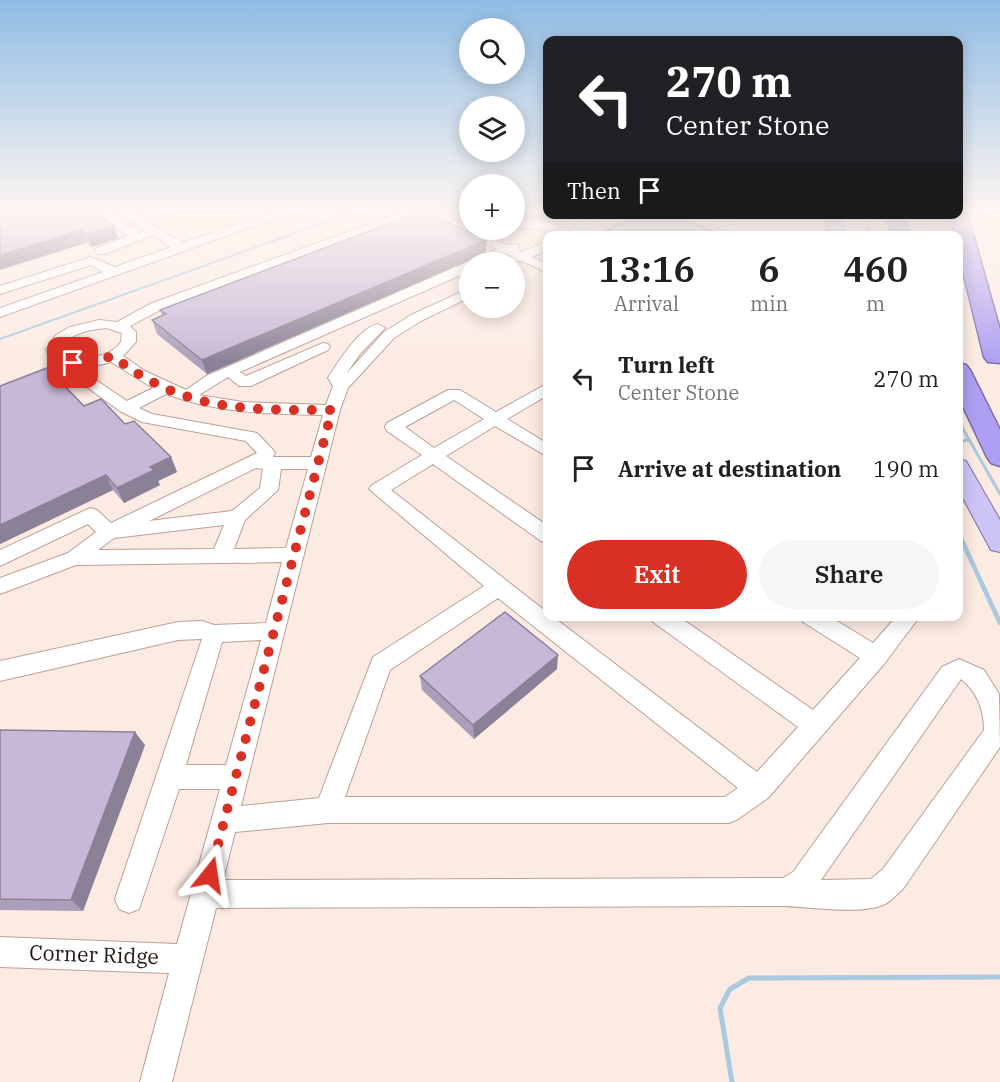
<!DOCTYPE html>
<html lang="en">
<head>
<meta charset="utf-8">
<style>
	body { margin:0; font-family:"IBM Plex Serif",serif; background:#f6f6f6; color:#202124; height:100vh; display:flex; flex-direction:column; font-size:22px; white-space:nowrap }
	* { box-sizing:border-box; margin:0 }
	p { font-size:20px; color:#757577 }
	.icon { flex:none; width:33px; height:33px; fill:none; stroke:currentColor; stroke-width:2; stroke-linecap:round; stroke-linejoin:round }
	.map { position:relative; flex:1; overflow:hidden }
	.panel { position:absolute; left:543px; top:231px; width:420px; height:390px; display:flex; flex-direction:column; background:#fff; border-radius:12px; box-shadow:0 3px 15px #0003 }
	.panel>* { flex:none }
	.guide { position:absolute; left:543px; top:36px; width:420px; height:183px; border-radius:12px; box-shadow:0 3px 15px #0003; background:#202124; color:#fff; overflow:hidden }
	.fabs { position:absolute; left:459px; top:18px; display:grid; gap:12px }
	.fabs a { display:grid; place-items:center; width:66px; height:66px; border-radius:50%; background:#fff; box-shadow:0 3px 15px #0003; font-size:30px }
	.pin { position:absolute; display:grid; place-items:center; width:51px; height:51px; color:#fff; margin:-26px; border-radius:12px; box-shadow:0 3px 9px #0006 }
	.me { position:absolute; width:66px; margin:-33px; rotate:15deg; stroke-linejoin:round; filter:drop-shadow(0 0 4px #0008) }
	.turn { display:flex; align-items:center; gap:21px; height:126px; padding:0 24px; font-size:27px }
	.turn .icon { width:78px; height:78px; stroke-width:2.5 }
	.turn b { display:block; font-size:42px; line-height:51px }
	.then { display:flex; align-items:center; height:57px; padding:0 24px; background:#0003; gap:12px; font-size:22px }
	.eta { display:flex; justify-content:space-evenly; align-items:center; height:102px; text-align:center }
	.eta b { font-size:36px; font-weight:600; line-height:42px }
	.button { display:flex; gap:12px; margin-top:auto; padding:12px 24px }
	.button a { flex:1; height:69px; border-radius:36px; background:#d93025; color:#fff; font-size:24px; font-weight:600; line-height:69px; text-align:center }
	.button a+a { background:#f6f6f6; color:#202124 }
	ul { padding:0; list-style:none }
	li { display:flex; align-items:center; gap:18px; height:90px; padding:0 24px }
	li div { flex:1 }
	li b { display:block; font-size:22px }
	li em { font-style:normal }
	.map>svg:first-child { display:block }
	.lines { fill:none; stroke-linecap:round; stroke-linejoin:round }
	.stream-far3 { stroke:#a9c9de; stroke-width:2 }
	.stream-far2 { stroke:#a9c9de; stroke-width:3 }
	.stream-far1 { stroke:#a9c9de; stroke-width:4.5 }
	.stream { stroke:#a9c9de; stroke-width:5 }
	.minor-casing { stroke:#bba094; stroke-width:2 }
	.major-casing { stroke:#7c6fa4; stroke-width:2 }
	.highway-casing { stroke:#7c6fa4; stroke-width:3 }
	.minor { fill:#fff; fill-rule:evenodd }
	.major { fill:#cec5f7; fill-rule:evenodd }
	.highway { fill:#ae9ff2; fill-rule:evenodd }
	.wall { fill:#ab9eb9 }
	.shaded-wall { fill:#8b8196 }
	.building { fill:#c7b8d7; stroke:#8b8196; stroke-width:1.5 }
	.route { stroke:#d93025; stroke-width:10; stroke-dasharray:0 18 }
	.labels { text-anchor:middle; stroke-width:6; stroke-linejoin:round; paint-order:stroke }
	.near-street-label { font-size:21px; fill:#201612; stroke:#fcfcfc }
</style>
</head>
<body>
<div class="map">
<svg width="1000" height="1082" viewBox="0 0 1000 1082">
	<rect width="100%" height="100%" fill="#fcebe3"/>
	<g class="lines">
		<path class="stream-far3" d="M871 236 863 215 880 217
			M0 339 354 212"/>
		<path class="stream-far2" d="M958 420 1000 494
			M958 443 969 439
			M958 531 960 535"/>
		<path class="stream-far1" d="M959 534 1000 623"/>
		<path class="stream" d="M732 1082 720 1008 730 989 749 978 1000 977"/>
		<defs>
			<path id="minor" d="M96 212H110L139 233 145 230 119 212H133L182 243 276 212H293L0 317V308L103 272 91 265 0 294V286L91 257 115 267 171 247 153 235 105 254H97L95 251 97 248 128 236Z
				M403 212H421L162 309 130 326 136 332V342L123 356 145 371 186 390 206 376 497 249 421 212H436L507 245 517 244 519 247 517 250 522 252 548 241V250L532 257 548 264V273L522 261 509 262 508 260 511 256 507 254 487 262H470V271L240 372 246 376 323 343 328 344 330 347 328 350 251 386H239L228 377 199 395 243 402 326 405 333 386 328 378C338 362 359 328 378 324L385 328 360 354 346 374 384 332 411 315 470 288V297L421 321 394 338 348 388 340 410 241 806 319 798 373 657 484 586 369 489 372 485 422 455 387 431 385 427 387 423 448 390H460L496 412 548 383V395L507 419 548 444V457L495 426 446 456 548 526V543L541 541 433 464 391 490 548 613V616H552L757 772 798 727 653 622 651 616H678L813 710 860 658 803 622 801 616H829L873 643 897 616H920L884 664 768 798 738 819 729 823H328L235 832 223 880 783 878 793 872 942 667 959 659 984 670 999 694 1000 747 903 889C897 894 891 901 885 904 864 915 810 907 785 906L216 908 172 1082H140L169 973 0 967V937L177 944 220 789H179L139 909 129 913 119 909 115 899 202 639 178 640 0 681V661L178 622 202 621 214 625 266 623 282 562 76 565 0 594V578L68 553 96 532 88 524 0 566V550L90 508 97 510 111 523 257 453 246 441 142 422 120 411 77 380 74 377 77 374H87L127 401 153 388 111 362C91 368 70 368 51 359L46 350 56 335 70 327 99 320 117 322 152 303ZM106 328 122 333 121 342C109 359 80 361 62 353L60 350C69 333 88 330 106 328ZM166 394C216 413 269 414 323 415L311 457H273L275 452 257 433 152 414 139 408ZM454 400 484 419 434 448 405 427ZM256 468 263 469 260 488 232 511 149 521ZM281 469H308L286 548 234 549 245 520 278 490ZM224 525 214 549 98 550 114 538ZM498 598 738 788 725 797H345L390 670ZM261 640 226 765H186L222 642ZM961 679C977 692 984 709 984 730L883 869 871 879 821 880Z
				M589 214H602L576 236H562Z
				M701 214H714L753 236C733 236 715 229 701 214Z
				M514 220 554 223 560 227 554 231 514 227Z"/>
			<path id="major" d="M825 214H840L845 236H829Z
				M958 459 966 461 1000 520V552L991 550 958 489Z"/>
			<path id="highway" d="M958 212 967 213 1000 330V363L988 362 984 357 958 251V236H955L950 214H958Z
				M884 214H902L911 236H893Z
				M958 363 966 365 970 370 1000 430V466L991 463 987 457 958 396Z"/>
		</defs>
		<use href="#minor" class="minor-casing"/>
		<use href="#major" class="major-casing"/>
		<use href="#highway" class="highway-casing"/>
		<use href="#minor" class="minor"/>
		<use href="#major" class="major"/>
		<use href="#highway" class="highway"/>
	</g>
	<path class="wall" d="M514 212H548V214H560L557 221 514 217Z
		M0 218 114 226 118 238 92 247 86 243Z
		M486 253 207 374 157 334 152 320 162 316 160 310Z
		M0 386 84 406 125 424 171 457 177 472 158 481 160 485 124 503 113 490 0 544Z
		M557 669 474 739 422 690 420 676Z
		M0 730 145 745 83 911 0 910Z"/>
	<path class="shaded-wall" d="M114 226 118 238 92 247 87 234Z
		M81 230 86 243 0 270V255Z
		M486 240V253L207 374 202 360Z
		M171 457 177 472 158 481 160 485 124 503 117 488 150 467Z
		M106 475 113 490 0 544V525Z
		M558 655 557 669 474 739 473 725Z
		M135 732 145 745 83 911 71 900Z"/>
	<path class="building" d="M22 212H94L114 226 87 234 81 230 0 255V218Z
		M420 212H427L486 240 202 360 152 320 166 314 160 310Z
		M641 214H670L725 236H595Z
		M47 368 84 406 101 399 125 424 134 421 171 457 150 467 154 470 117 488 106 475 0 525V386Z
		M505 612 558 655 473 725 420 676Z
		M0 730 135 732 71 900 0 899Z"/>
	<linearGradient id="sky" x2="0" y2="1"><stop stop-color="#8fbce4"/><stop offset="0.58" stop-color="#fef6f2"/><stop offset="1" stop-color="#fef6f2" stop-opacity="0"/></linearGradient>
	<rect width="1000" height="364" fill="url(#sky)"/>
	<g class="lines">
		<path class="route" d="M73 363H86L113 356C184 412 246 410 332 410L210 875"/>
	</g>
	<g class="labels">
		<g class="near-street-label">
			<text transform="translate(94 955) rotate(2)" y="7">Corner Ridge</text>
		</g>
	</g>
</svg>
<div class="fabs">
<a><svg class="icon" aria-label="search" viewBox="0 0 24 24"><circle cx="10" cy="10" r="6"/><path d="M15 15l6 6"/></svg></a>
<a><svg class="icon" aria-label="layers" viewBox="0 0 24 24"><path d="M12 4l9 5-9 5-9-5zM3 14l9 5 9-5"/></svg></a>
<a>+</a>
<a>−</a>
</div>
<div class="pin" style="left:73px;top:363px;background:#d93025"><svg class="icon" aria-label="arrive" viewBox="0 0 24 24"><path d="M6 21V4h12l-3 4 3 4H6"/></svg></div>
<svg class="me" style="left:210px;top:875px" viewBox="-20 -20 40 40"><path d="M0-17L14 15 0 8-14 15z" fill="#d93025" stroke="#fff" stroke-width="4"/></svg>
<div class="guide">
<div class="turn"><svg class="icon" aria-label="left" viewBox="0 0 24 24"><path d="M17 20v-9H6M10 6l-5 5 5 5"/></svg><div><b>270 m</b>Center Stone</div></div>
<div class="then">Then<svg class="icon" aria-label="arrive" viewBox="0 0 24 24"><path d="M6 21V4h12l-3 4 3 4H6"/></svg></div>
</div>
<section class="panel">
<div class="eta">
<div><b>13:16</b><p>Arrival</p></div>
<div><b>6</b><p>min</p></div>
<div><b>460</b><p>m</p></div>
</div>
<ul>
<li><svg class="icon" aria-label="left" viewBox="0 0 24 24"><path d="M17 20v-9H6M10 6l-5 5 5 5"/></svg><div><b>Turn left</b><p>Center Stone</p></div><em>270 m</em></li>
<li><svg class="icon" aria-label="arrive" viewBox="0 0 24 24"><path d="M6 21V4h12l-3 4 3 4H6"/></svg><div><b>Arrive at destination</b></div><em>190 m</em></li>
</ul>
<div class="button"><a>Exit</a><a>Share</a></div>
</section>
</div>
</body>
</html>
